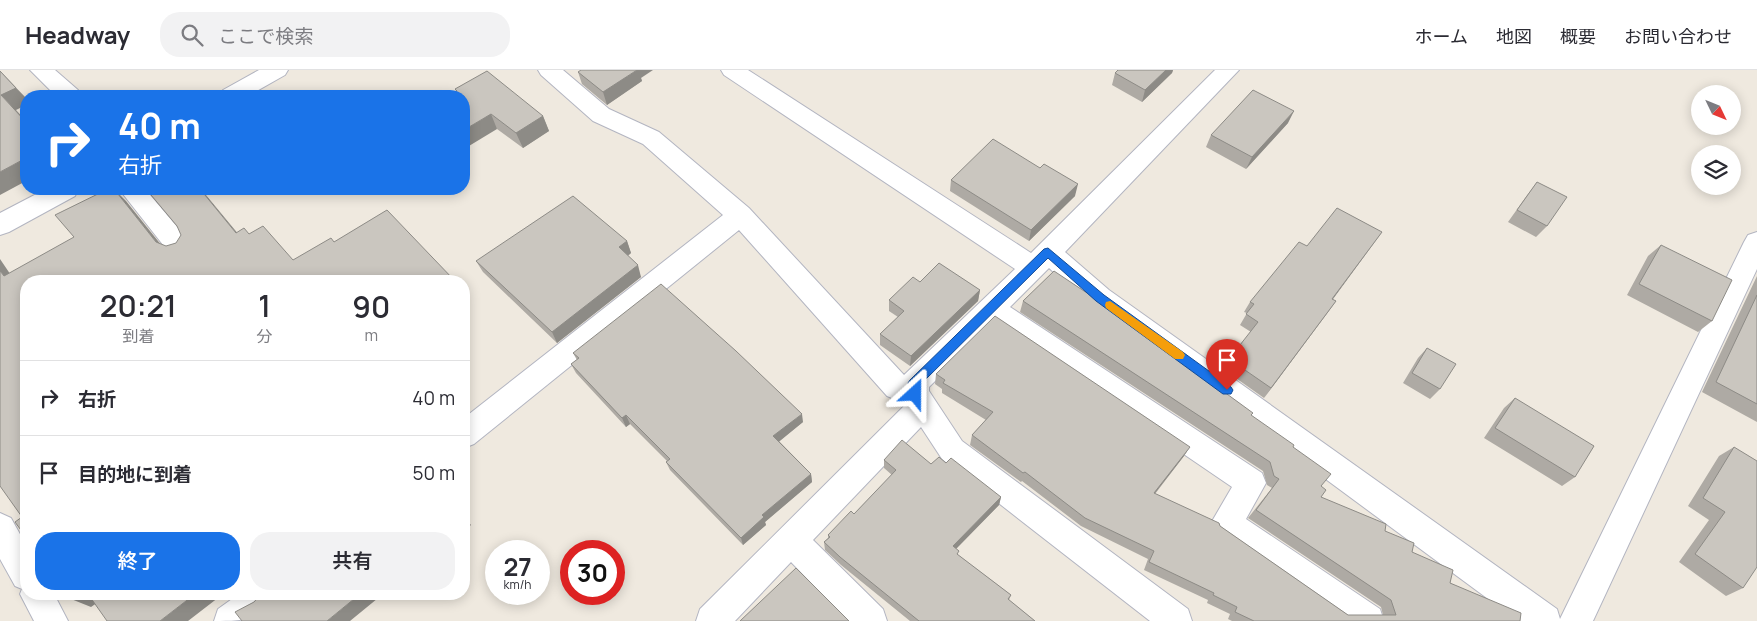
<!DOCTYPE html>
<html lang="ja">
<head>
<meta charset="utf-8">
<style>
	body { margin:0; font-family:Manrope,"Noto Sans JP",sans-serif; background:#f2f2f3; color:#2b2b33; height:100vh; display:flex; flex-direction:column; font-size:19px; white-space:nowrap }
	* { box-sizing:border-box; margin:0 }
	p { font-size:16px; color:#7c7c81 }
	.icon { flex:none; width:28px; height:28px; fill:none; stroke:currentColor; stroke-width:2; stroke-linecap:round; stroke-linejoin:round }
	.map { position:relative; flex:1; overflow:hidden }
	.details { position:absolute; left:20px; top:205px; width:450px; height:325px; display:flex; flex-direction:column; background:#fff; border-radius:20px; box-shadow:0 2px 12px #0003 }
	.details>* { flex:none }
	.top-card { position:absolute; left:20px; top:20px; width:450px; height:105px; border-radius:20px; box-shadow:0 2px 12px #0003; background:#1a73e8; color:#fff; overflow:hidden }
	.needle { width:32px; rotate:133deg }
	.controls { position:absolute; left:1691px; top:15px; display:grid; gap:10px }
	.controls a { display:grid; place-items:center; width:50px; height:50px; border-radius:50%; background:#fff; box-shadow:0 2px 12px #0003; font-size:25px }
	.speed { position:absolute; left:485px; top:470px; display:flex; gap:10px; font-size:25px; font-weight:700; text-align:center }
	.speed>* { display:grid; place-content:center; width:65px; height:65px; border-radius:50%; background:#fff; box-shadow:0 2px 12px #0003; line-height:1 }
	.speed small { font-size:12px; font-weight:400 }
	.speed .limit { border:8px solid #d22; background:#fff; color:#111 }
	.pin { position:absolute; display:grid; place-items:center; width:42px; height:42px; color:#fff; margin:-51px -21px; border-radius:50% 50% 50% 0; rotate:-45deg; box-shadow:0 0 5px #0007 }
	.pin .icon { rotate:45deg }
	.me { position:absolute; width:55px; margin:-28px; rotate:24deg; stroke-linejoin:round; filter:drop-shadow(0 0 4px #0008) }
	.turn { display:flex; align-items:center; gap:18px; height:105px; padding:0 15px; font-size:22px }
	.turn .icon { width:65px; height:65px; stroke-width:2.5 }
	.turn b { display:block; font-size:35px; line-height:42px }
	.eta { display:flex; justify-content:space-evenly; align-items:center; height:85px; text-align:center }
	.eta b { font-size:30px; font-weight:600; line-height:35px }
	.cta { display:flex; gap:10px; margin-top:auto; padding:10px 15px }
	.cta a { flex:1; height:58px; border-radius:20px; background:#1a73e8; color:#fff; font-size:20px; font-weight:600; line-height:58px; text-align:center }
	.cta a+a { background:#f2f2f3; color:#2b2b33 }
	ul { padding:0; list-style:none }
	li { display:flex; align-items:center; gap:15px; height:75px; padding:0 15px; border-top:1px solid #e1e1e2 }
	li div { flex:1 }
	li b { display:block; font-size:19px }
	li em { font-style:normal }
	header { display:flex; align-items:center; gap:30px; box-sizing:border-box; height:70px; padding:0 25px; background:#fff; border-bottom:1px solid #e1e1e2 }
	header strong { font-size:24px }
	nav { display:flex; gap:28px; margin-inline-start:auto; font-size:18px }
	.search { width:350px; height:45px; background:#f2f2f3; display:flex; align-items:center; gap:12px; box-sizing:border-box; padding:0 18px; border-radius:20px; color:#7c7c81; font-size:19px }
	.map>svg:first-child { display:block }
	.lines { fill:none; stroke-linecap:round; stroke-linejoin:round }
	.street-casing { stroke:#b3b5c1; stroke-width:2 }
	.street { fill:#fff; fill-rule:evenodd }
	.wall { fill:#aeaaa4 }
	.shaded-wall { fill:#8d8b86 }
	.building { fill:#cac6bf; stroke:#8d8b86 }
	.route { fill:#1a73e8; stroke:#114b97 }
	.slow { fill:#f59e0b }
</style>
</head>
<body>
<header>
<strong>Headway</strong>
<div class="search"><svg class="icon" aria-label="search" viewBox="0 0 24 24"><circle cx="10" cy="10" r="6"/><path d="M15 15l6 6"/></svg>ここで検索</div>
<nav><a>ホーム</a><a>地図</a><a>概要</a><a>お問い合わせ</a></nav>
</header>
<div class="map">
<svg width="1757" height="551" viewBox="0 0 1757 551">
	<rect width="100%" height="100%" fill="#efe9df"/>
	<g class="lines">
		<defs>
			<path id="street" d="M30 0H55L78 20 81 26H56Z
				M259 0H288L285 5 248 26H220L223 20Z
				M538 0H563L609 39 659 62 749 138 904 305 1015 199 724 5 721 0H748L1031 183 1215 0H1239L1065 182 1109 220 1557 539 1560 549 1744 172 1748 165 1757 162V199L1593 551H1518L1091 236 1049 198 1010 237 1262 403 1266 413 1246 449 1380 539 1384 551H1340L1215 463 1211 453 1232 417 993 254 929 317V321L962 371 1188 539 1192 551H1150L942 389 921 357 813 470 883 539 887 551H848L791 492 735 551H696L700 539 906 334 887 326 739 160 474 374 464 378V348L723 145 643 74 593 51 541 5Z
				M46 119H78L75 126 9 162 0 165V143Z
				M119 119H145L189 171 193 178 189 185 180 188 171 185Z
				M0 443 11 448 26 475V524H54L68 551H34L20 524 22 519 15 516 0 489Z
				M239 524H280C266 551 244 551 214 551L218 539Z"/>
		</defs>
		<use href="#street" class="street-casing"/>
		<use href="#street" class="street"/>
	</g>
	<path class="wall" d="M1118 0H1173L1172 3 1142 32 1112 15 1115 3Z
		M578 2 641 8 642 11 607 35 582 14Z
		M455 19 543 46 549 61 523 78 497 59 456 21Z
		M1288 53 1246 99 1206 77 1211 65Z
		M1040 98 1075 126 1029 171 950 121 951 110Z
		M1537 112 1547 156 1536 167 1508 152 1528 124Z
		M1382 162 1332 229 1336 231 1328 242 1264 328 1223 299 1229 289 1251 262 1240 255 1247 243 1244 242 1250 232 1307 176Z
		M627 171 631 183 628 186 641 207 557 273 483 202 476 191Z
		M1661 175 1712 251 1698 262 1627 225 1648 186Z
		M1757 206V352L1702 322Z
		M920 212 980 220 978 231 910 296 880 275V264L898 247 889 241V230Z
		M1023 231 1130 253 1129 256 1293 377 1321 416V427L1385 461 1450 513 1520 551H1232L1228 549 1230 544 1207 533 1208 530 1144 500 1148 489 1081 456 1022 411 1021 412 970 375 972 365 986 350 942 323V319L935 314 936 304 1184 386 1155 424 1220 456 1348 545H1383L1381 537 1248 448 1272 418 1267 415 1263 401 1020 242Z
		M1427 278 1440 319 1430 329 1403 313 1418 288Z
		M573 283 803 352 779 371 811 404 812 412 765 452 766 455 743 475 670 400 666 392 667 391 630 354 626 357 576 303 571 294 577 290Z
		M1515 328 1575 407 1562 416 1484 368 1504 338Z
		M1734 377 1743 518 1726 526 1679 492 1709 450 1688 436 1719 386Z
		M884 390 931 394 946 393 1001 427 999 435 956 479 958 485 1011 525 1009 530 1035 551H910L841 495 825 480 824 472 828 468V465L854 444 892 405 884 398Z"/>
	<path class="shaded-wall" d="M637 0H653L641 8 642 11 607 35 603 22Z
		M1166 0H1173L1172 3 1142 32 1145 20Z
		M0 1 26 28V35L16 40 26 51V52L1 25Z
		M1294 41 1288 53 1246 99 1252 87Z
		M491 44 497 59 464 79V60Z
		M543 46 549 61 523 78 516 63Z
		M26 88V111L0 125V102Z
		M1078 114 1075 126 1029 171 1031 160Z
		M114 119 126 131 170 186 156 172Z
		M200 119H201L249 177 236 163Z
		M1382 162 1374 173 1325 240 1332 229Z
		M627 171 631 183 623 189 619 177Z
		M0 189 21 220 4 206 0 201Z
		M638 195 641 207 557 273 552 262Z
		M980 220 978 231 910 296 911 286Z
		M464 223 467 229 464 232Z
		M1336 231 1328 242 1264 328 1271 318Z
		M802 344 803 352 775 375 773 366Z
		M626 345 630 354 626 357 622 348Z
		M1190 377 1184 386 1148 432 1154 423Z
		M811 404 812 412 765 452 766 455 743 475 741 468 762 445Z
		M1001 427 999 435 951 484 953 476Z
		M464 447 471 455 464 461Z
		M78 524H95L104 528 91 537 71 529Z
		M195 524H223L188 551H160Z
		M226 524H237L232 527Z
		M360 524H383L350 551H327Z"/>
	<path class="building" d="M581 0H637L603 22 578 2Z
		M1118 0H1166L1145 20 1115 3Z
		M0 1 16 18 1 25 26 52V88L0 102Z
		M487 1 543 46 516 63 491 44 464 60V26H448L457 21 455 19Z
		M1253 20 1294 41 1252 87 1211 65Z
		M993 69 1040 98 1044 94 1078 114 1031 160 951 110Z
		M1537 112 1567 127 1547 156 1517 140Z
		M108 119H114L156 172 166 176 176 173 181 165 177 156 146 119H200L236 163 244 158 249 164 263 156 293 190 331 168 334 172 387 140 455 211H26V467L15 452 22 447 0 416V201L4 206 74 167 55 145Z
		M573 126 627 171 619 177 638 195 552 262 476 191Z
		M1337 138 1382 162 1332 229 1336 231 1271 318 1229 289 1258 252 1246 244 1254 234 1250 232 1299 172 1307 176Z
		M1661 175 1732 210 1712 251 1639 214Z
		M939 193 980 220 911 286 880 264 904 241 889 230 913 207 920 212Z
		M1054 201 1102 233 1130 253 1129 255 1168 281 1253 343 1251 345 1294 375 1293 377 1331 404 1321 416 1326 420 1321 427 1386 454 1385 461 1414 473 1412 482 1453 500 1450 513 1521 543 1520 551H1254L1235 542 1237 537 1213 525 1214 523 1149 492 1154 481 1085 448 1025 402 1023 403 972 365 993 342 943 313 945 310 936 304 995 246 1190 377 1154 423 1219 453 1220 456 1348 545H1396L1391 530 1256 440 1279 409 1274 406 1270 392 1023 231Z
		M661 214 736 281 802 344 773 366 811 404 762 445 764 447 741 468 666 392 670 389 626 345 622 348 571 294 579 288 573 283Z
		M1757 225V334L1716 312Z
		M1427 278 1456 294 1440 319 1412 303Z
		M1515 328 1594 376 1575 407 1495 358Z
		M902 370 931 394 939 387 946 393 951 388 1001 427 953 476 959 481 957 484 1011 525 1008 529 1035 551H919L840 487 824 472 830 467 828 465 851 441 854 444 896 400 884 390Z
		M1734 377 1757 391V497L1743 518 1695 484 1725 442 1703 428Z
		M796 498 849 551H740Z
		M68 524H78L71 529Z
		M88 524H195L160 551H107Z
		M261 524H360L327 551H242L235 542 254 532Z"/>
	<path class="route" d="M1048 178 1104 225 1231 317 1233 320 1231 324H1223L1096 231 1048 188 920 315 919 328H911L908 313 910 310 1044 179Z"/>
	<path class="slow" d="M1110 231 1183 282 1185 285 1183 289H1175L1106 238 1105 235 1106 232Z"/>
</svg>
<div class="controls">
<a><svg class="needle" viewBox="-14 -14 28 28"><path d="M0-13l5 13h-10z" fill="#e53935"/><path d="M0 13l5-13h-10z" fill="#7c7c81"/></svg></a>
<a><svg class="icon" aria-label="layers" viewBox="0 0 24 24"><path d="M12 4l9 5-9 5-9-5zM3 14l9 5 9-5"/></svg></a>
</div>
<div class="speed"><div>27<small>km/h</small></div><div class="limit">30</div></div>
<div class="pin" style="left:1227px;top:320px;background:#d93025"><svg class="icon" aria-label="arrive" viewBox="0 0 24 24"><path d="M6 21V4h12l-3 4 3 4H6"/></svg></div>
<svg class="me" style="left:915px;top:324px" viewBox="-20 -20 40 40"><path d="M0-17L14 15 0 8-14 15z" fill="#1a73e8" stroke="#fff" stroke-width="4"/></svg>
<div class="top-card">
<div class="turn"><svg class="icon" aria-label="right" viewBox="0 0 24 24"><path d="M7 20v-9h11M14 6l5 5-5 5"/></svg><div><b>40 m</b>右折</div></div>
</div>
<section class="details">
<div class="eta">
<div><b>20:21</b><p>到着</p></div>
<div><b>1</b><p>分</p></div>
<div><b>90</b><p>m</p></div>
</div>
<ul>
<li><svg class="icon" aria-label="right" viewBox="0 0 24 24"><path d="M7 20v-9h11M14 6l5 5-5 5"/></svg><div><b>右折</b></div><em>40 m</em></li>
<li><svg class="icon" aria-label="arrive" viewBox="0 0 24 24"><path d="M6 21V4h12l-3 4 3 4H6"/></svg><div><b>目的地に到着</b></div><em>50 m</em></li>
</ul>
<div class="cta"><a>終了</a><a>共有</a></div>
</section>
</div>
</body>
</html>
